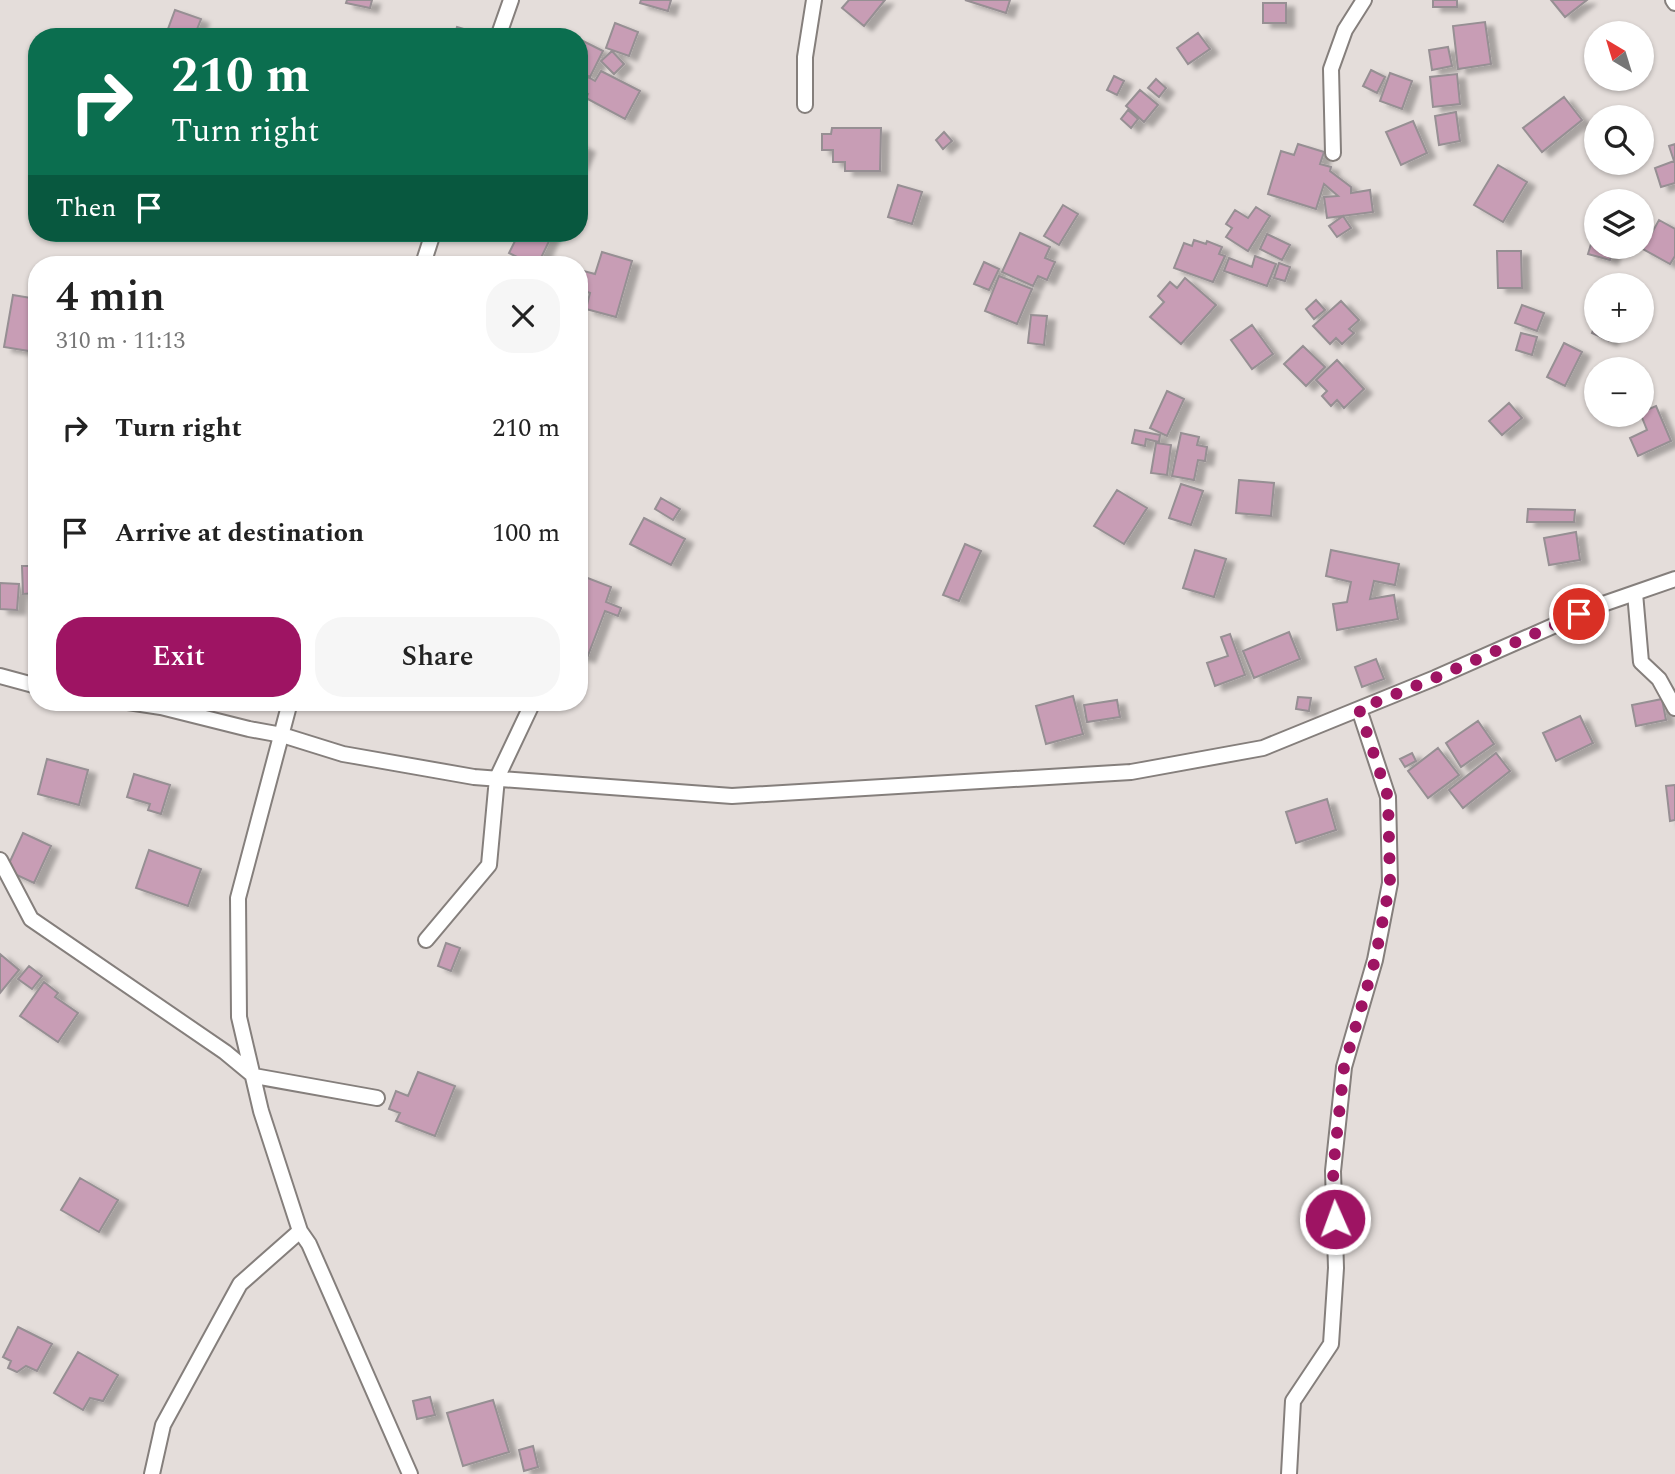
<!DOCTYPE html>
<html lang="en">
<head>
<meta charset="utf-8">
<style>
	body { margin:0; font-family:Spectral,serif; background:#f6f6f6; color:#222; height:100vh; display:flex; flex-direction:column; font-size:26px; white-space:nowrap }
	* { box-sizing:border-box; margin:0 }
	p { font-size:23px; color:#767676 }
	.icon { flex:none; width:38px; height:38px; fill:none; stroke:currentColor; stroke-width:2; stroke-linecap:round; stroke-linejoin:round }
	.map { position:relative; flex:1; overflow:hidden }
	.sheet { position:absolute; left:28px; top:256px; width:560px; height:455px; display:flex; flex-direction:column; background:#fff; border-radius:28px; box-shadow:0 2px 5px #0004 }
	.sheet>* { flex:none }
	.top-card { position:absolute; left:28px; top:28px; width:560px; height:214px; border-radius:28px; box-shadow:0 2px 5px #0004; background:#0b6e4f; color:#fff; overflow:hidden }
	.needle { width:46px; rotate:322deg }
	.controls { position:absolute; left:1584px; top:21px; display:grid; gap:14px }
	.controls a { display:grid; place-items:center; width:70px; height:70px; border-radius:50%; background:#fff; box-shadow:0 2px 5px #0004; font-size:35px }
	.pin { position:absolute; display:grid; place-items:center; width:60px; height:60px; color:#fff; margin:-30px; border:4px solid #fff; border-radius:50%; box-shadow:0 2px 7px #0007 }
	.me { position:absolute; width:77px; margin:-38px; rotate:358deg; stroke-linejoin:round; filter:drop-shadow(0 0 5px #0008) }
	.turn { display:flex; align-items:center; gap:24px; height:147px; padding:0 28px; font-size:32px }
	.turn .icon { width:91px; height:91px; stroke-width:2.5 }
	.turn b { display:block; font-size:49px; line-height:60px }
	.then { display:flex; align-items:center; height:66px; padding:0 28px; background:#0003; gap:14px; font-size:26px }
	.round { display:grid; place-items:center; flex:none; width:74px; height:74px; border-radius:28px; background:#f6f6f6 }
	.headline { display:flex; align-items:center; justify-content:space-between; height:119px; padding:0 28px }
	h1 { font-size:42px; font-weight:600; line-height:52px }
	.button { display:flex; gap:14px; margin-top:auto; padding:14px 28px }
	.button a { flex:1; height:80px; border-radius:28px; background:#9e1463; color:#fff; font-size:28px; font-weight:600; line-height:80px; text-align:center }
	.button a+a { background:#f6f6f6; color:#222 }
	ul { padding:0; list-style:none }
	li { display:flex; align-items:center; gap:21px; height:105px; padding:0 28px }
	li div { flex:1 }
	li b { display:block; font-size:26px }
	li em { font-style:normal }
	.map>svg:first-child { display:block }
	.building { fill:#c89db5; stroke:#968f93; stroke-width:2; filter:url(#shadow) }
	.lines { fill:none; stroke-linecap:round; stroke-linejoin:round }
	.minor-casing { stroke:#857f7c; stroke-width:18 }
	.minor { stroke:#fff; stroke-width:14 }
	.route { stroke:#9e1463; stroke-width:12; stroke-dasharray:0 21.6 }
</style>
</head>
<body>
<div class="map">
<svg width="1675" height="1474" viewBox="0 0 1675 1474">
	<defs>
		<filter id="shadow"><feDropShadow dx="8" dy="4.5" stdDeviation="2" flood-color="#0004"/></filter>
	</defs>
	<rect width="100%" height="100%" fill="#e4ddda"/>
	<path class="building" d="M347 0H372L370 8 346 3Z
		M641 0H671L668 11 640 3Z
		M849 0H885L864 26 842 8Z
		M965 0H1010L1006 13Z
		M1433 0H1457V7H1433Z
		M1551 0H1587L1565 17Z
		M1263 3H1286V23H1263Z
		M175 10 201 19 194 37H165Z
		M1485 22 1491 64 1458 69 1453 26Z
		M615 23 638 32 629 56 606 48Z
		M457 27 467 30 465 37H454Z
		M1198 33 1210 49 1188 64 1177 48Z
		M579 39 603 51 590 77 579 72Z
		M1448 47 1452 66 1432 70 1429 50Z
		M612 51 624 64 614 74 601 61Z
		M1371 70 1385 77 1377 93 1363 86Z
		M601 71 640 91 625 119 586 98 588 94 581 90 588 77 595 81Z
		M1390 73 1412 81 1402 109 1380 101Z
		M1457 74 1460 104 1433 107 1430 77Z
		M1114 76 1124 81 1117 95 1107 90Z
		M1156 79 1166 88 1159 97 1148 88Z
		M1140 90 1158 105 1144 122 1126 106Z
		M1564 97 1582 120 1542 152 1523 128Z
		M1128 110 1138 119 1131 128 1121 119Z
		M1456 112 1460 141 1439 145 1435 116Z
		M1413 121 1427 153 1401 165 1386 132Z
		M832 128H881L880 171H845V162H833V150H822V134H831Z
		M944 132 952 141 943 149 936 140Z
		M579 144 587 148 579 166Z
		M1298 144 1324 152 1320 164 1331 167 1330 171 1351 187V193L1370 190 1373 212 1327 218 1324 197 1338 196 1324 184 1316 209 1268 194 1281 151 1294 155Z
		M1675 144V183L1661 187 1655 168 1674 161 1669 146Z
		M1498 165 1527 182 1503 222 1474 205Z
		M898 185 922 192 912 224 888 217Z
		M1063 205 1078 214 1059 245 1044 236Z
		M1256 207 1270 216 1248 251 1226 237 1232 228 1226 224 1235 210 1248 218Z
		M1343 216 1351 228 1337 237 1329 226Z
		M1659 220 1675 229V256L1670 264 1643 249Z
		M519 233H548L552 235 538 264H531L509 253Z
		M1020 233 1050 247 1045 258 1055 262 1047 280 1038 276 1033 286 1002 272Z
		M1267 234 1290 245 1282 260 1260 249Z
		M1594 234H1596V247H1614L1610 260 1588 254Z
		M1194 240 1206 244 1207 241 1222 247 1219 254 1225 256 1213 282 1174 268 1184 243 1192 246Z
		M1497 251H1521L1522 288H1498Z
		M602 252 632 261 616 317 586 309 590 293 579 289 580 270 595 274Z
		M1255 256 1276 264 1267 286 1224 271 1229 258 1252 267Z
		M322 257 343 259 342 264H321Z
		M984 262 999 269 989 290 974 284Z
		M1279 263 1290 267 1285 281 1274 278Z
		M999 276 1032 289 1017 324 985 311Z
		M1185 278 1216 305 1181 344 1150 317 1164 302 1158 296 1170 282 1177 288Z
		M13 295 37 299 29 351 4 347Z
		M1316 300 1325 310 1314 319 1306 309Z
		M1341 301 1359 320 1349 329 1354 333 1342 344 1336 338 1330 344 1313 326Z
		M1522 305 1544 313 1537 331 1515 323Z
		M1031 315 1047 316 1044 345 1028 343Z
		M1596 323V331H1613L1609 341 1592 333Z
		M1252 325 1273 354 1252 369 1231 340Z
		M1521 333 1537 337 1532 355 1516 350Z
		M1564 343 1582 352 1565 386 1547 377Z
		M1303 346 1325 367 1306 386 1284 364Z
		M1337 360 1364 389 1344 408 1337 400 1331 406 1322 396 1327 391 1316 380Z
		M1167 391 1184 399 1167 436 1150 428Z
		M1509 403 1522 418 1502 435 1489 421Z
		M1656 406 1671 441 1638 456 1630 438 1647 430 1641 415 1642 412Z
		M1135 430 1160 435 1159 442 1146 439 1145 446 1132 443Z
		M1181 433 1199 437 1197 445 1207 447 1205 461 1198 460 1194 480 1172 476Z
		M1156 443 1171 445 1167 475 1151 473Z
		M1239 480 1274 483 1271 516 1236 513Z
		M1181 484 1203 491 1191 525 1169 518Z
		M1117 490 1147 508 1124 544 1094 526Z
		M661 498 680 509 673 520 655 509Z
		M1528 509 1575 510 1574 522H1527Z
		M644 518 685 539 671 565 630 544Z
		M1576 532 1580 560 1549 565 1544 538Z
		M965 544 981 551 959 601 943 595Z
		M1195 550 1226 559 1214 597 1183 588Z
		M1331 550 1399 564 1395 585 1374 581 1370 599 1394 595 1398 619 1337 630 1333 604 1347 602 1351 582 1326 576Z
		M22 566H37V593L23 594Z
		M585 577 611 587 606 602 621 608 618 616 605 611 587 658 579 655V593Z
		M0 583 19 584 17 610 0 609Z
		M1289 632 1300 659 1254 678 1243 651Z
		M1230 634 1245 675 1215 686 1207 663 1228 656 1221 637Z
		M1376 659 1384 679 1362 687 1355 667Z
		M1073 696 1083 734 1046 744 1036 706Z
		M1298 697 1311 698 1309 711 1296 709Z
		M1662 699 1666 720 1636 726 1632 705Z
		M1117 700 1120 717 1087 722 1084 705Z
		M1580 716 1593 743 1556 761 1543 733Z
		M1478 721 1494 744 1461 767 1446 743Z
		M1438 748 1459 775 1428 798 1408 771Z
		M1412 753 1416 761 1405 767 1400 759Z
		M1496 753 1510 771 1463 808 1449 790Z
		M47 759 88 770 79 805 38 794Z
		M134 774 170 785 161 814 148 810 150 804 127 797Z
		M1675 785V820L1670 821 1666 786Z
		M1327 799 1336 830 1296 843 1286 812Z
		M23 833 51 846 34 883 6 870Z
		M149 850 201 869 188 906 136 888Z
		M446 943 460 948 451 971 438 966Z
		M0 954 19 970 0 993Z
		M29 966 42 976 32 989 18 979Z
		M44 982 58 993 55 997 78 1013 58 1042 20 1016Z
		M418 1072 455 1086 435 1136 396 1121 400 1113 389 1109 396 1091 408 1096Z
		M80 1178 118 1200 99 1232 61 1210Z
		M18 1327 52 1344 37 1371 26 1366 17 1372 8 1368 11 1361 3 1357Z
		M78 1352 118 1375 103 1401 90 1398 83 1410 54 1393Z
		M430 1397 435 1415 417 1419 413 1401Z
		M493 1400 509 1452 463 1466 447 1413Z
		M533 1446 538 1467 524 1471 519 1450Z"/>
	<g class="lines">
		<defs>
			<path id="minor" d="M1673 0 1675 3
				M498 37 511 0
				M805 105V57L814 0
				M1333 153 1331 69 1345 30 1364 0
				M423 264 433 233
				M1635 593 1641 662 1659 679 1675 708
				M0 676 37 686
				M128 702 161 707 249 729 282 735 343 754 474 777 732 796 1131 772 1263 748 1435 678 1603 604 1675 579
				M290 702 238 898 239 1017 261 1111 300 1231 309 1244 410 1474
				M0 860 31 919 225 1052 254 1076 377 1098
				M426 940 489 865 497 778 533 702
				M152 1474 163 1425 240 1284 300 1231
				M1289 1474 1293 1401 1331 1344 1336 1268 1333 1171 1344 1067 1375 960 1390 883 1388 797 1359 709"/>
		</defs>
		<use href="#minor" class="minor-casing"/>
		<use href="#minor" class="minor"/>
	</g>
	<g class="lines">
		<path class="route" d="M1335 1219 1333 1171 1344 1067 1375 960 1390 883 1388 797 1359 709 1435 678 1579 614"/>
	</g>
</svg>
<div class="controls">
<a><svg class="needle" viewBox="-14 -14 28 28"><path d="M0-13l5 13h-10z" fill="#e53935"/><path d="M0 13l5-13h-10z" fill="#767676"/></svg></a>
<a><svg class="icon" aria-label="search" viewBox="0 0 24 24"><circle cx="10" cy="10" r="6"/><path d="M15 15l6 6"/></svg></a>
<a><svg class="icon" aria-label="layers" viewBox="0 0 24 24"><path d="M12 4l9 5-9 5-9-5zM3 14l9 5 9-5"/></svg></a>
<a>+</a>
<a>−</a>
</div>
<div class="pin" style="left:1579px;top:614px;background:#d93025"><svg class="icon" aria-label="arrive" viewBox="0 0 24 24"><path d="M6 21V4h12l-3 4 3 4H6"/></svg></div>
<svg class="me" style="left:1335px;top:1219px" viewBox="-20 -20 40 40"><circle r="17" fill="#9e1463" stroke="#fff" stroke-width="3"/><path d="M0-11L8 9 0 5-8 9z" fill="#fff"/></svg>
<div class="top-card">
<div class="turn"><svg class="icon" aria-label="right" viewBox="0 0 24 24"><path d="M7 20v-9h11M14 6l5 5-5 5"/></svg><div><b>210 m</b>Turn right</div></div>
<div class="then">Then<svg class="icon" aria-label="arrive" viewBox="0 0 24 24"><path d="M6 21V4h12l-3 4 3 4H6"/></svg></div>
</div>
<section class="sheet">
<div class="headline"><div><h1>4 min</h1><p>310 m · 11:13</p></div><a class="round"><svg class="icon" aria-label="close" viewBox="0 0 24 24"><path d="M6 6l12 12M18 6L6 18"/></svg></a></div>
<ul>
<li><svg class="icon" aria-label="right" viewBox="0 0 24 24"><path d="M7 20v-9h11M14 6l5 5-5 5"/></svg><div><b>Turn right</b></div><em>210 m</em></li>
<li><svg class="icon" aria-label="arrive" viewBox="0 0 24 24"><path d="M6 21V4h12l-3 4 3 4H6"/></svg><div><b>Arrive at destination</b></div><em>100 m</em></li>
</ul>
<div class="button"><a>Exit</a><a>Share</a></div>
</section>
</div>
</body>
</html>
